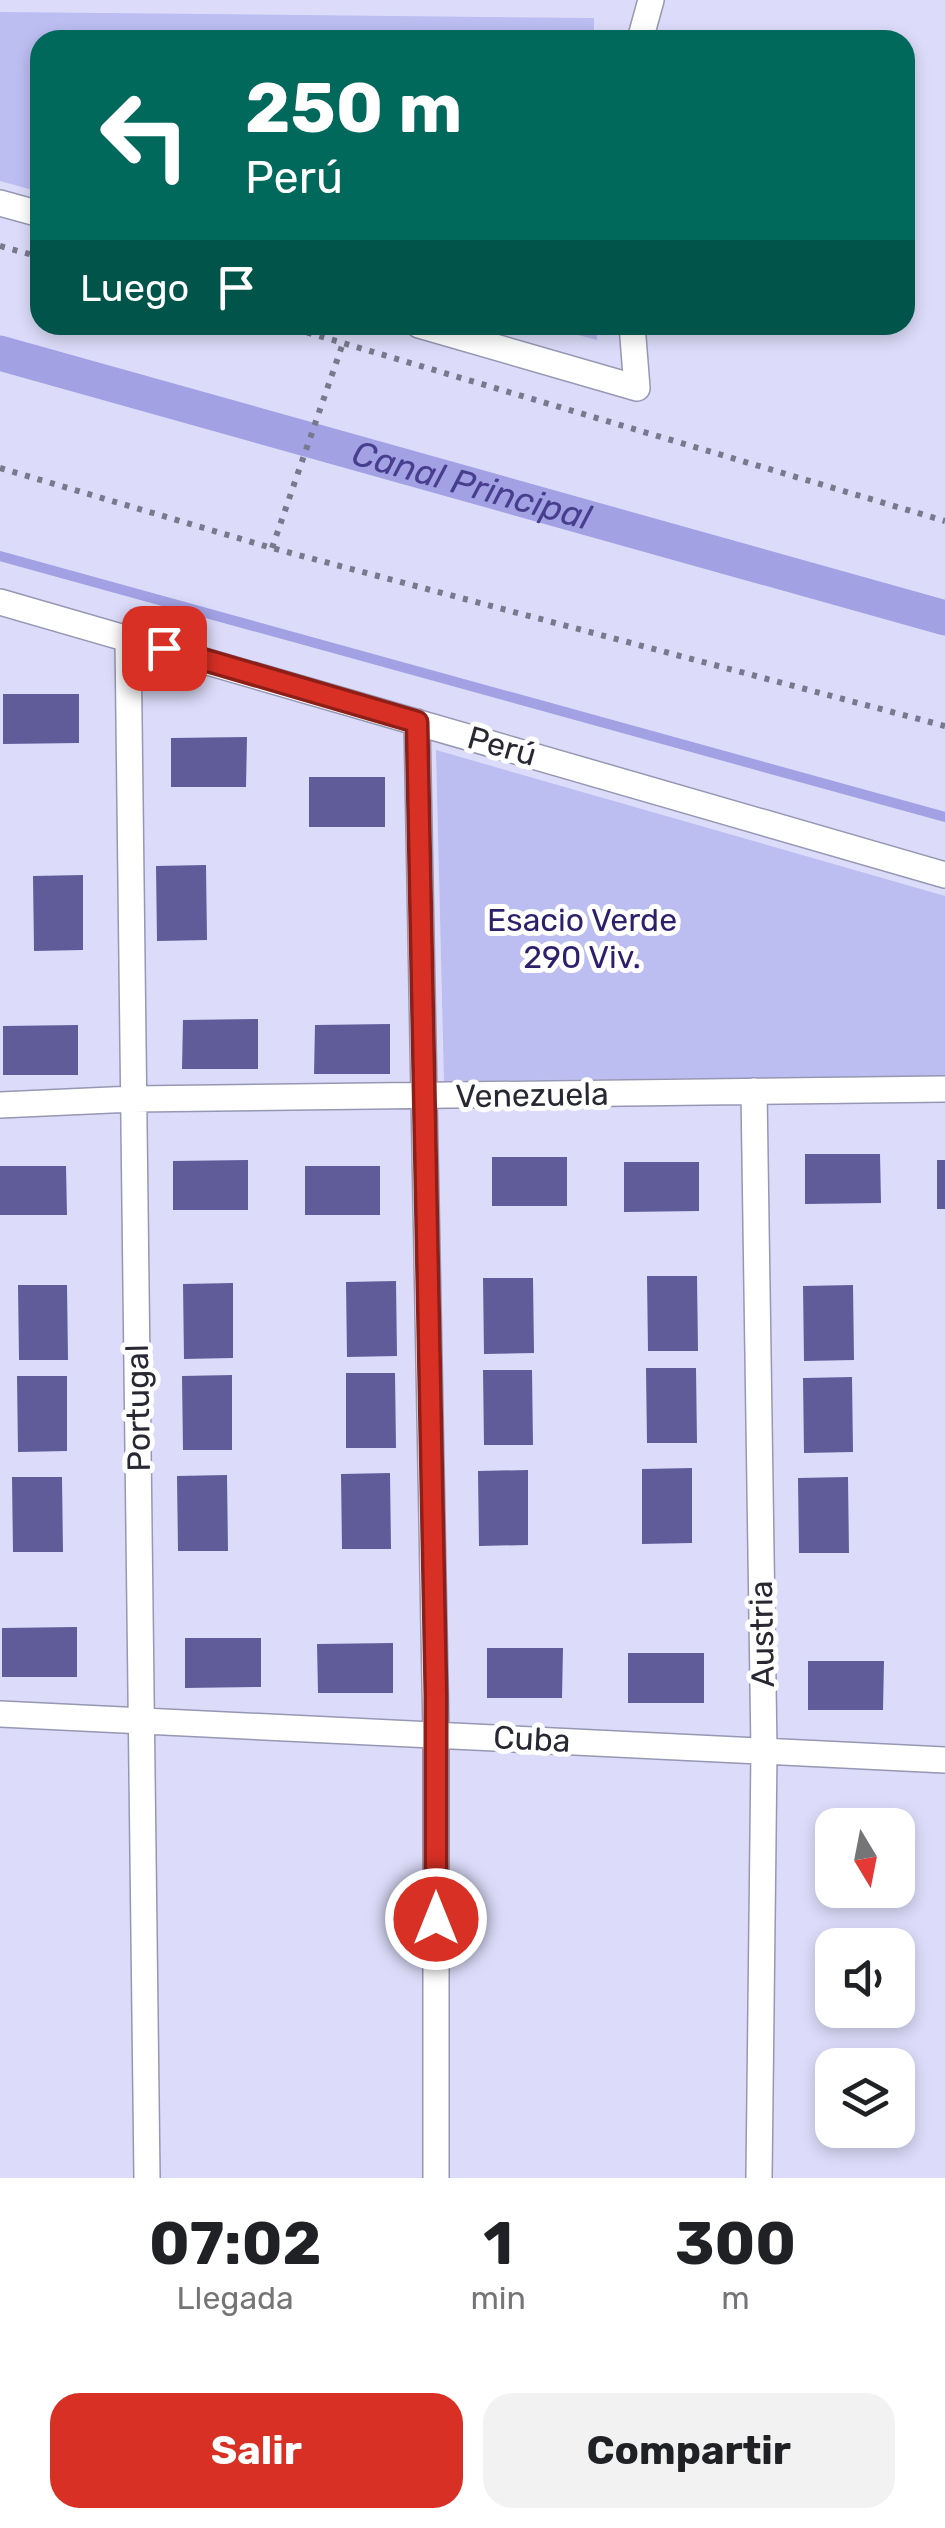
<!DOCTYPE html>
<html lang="es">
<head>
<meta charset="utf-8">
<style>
	body { margin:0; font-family:Rubik,sans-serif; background:#f2f2f2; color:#202124; height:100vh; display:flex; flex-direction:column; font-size:38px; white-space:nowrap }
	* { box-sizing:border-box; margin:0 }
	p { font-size:32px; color:#757577 }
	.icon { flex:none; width:55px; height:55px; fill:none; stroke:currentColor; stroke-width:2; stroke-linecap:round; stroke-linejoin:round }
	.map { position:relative; height:2178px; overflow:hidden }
	.details { display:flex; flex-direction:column; background:#fff; flex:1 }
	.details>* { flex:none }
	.guide { position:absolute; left:30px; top:30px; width:885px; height:305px; border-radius:30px; box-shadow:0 5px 15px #0003; background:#00695c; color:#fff; overflow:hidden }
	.needle { width:65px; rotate:170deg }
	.controls { position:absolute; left:815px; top:1808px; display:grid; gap:20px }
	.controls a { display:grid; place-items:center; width:100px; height:100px; border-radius:20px; background:#fff; box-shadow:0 5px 15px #0003; font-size:50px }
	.pin { position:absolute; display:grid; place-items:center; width:85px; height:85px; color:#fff; margin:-42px; border-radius:20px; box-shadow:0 5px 15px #0006 }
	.me { position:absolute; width:110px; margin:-55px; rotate:0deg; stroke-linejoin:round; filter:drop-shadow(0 0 8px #0008) }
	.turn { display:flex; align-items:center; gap:35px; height:210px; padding:0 50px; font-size:45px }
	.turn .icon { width:130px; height:130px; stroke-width:2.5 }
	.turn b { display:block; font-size:70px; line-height:85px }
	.then { display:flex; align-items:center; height:95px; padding:0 50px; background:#0003; gap:20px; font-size:38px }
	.eta { display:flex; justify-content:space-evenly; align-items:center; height:170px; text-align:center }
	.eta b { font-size:60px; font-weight:700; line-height:70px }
	.action { display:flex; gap:20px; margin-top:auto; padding:20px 50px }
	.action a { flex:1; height:115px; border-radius:30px; background:#d93025; color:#fff; font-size:40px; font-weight:700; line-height:115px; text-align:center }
	.action a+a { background:#f2f2f2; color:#202124 }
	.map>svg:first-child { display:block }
	.green { fill:#bcbdf1 }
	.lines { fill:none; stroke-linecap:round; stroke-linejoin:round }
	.stream { stroke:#a2a1e4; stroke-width:10 }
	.canal { stroke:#a2a1e4; stroke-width:35 }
	.building { fill:#5f5c99 }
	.minor-casing { stroke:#9697b2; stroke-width:28 }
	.path { stroke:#79798d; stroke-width:6; stroke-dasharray:5 8; stroke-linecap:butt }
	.minor { stroke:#fff; stroke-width:25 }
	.route-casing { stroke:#8d1f18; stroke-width:25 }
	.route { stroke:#d93025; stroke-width:18 }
	.labels { text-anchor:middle; stroke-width:10; stroke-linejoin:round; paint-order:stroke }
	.street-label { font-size:32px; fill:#282833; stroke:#fff }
	.park-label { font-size:32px; fill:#2d1f6c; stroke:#fff }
	.water-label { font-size:35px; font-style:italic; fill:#473e8d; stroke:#fff }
</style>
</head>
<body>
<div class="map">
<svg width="945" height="2178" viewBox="0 0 945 2178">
	<rect width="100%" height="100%" fill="#dcdcfa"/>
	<path class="green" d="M0 12 594 18V40H40V192L0 181Z
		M540 325H597V340Z
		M436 750 945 896V1076L444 1081Z"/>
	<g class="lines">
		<path class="stream" d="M0 556 945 817"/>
		<path class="canal" id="s1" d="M0 353 945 618"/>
	</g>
	<path class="building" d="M3 694H79V743L3 744Z
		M247 737 246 787H171V738Z
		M309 777H385V827H309Z
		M206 865 207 940 157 941 156 866Z
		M83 875V950L34 951 33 876Z
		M258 1019V1069H182L183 1020Z
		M390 1024V1074H314L315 1025Z
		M78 1025V1075H3V1026Z
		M805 1154H880L881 1203 805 1204Z
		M492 1157H567V1206H492Z
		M248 1160V1210H173V1161Z
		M937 1160H945V1209H937Z
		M624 1162H699V1211L624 1212Z
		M0 1166H66L67 1215H0Z
		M305 1166H380V1215H305Z
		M647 1276H697L698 1351H648Z
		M483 1278H533L534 1353 484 1354Z
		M396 1281 397 1356 347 1357 346 1282Z
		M233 1283V1358L184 1359 183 1284Z
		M18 1285H67L68 1360H19Z
		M853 1285 854 1360 804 1361 803 1286Z
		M646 1368H696L697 1443H647Z
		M483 1370H532L533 1445H484Z
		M346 1373H395L396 1448H346Z
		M232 1375V1450H183L182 1376Z
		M17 1376H67V1451L18 1452Z
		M852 1377 853 1452 804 1453 803 1378Z
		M692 1468V1543L642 1544V1469Z
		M528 1470V1545L479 1546 478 1471Z
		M390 1473 391 1549H342L341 1474Z
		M227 1475 228 1551H178L177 1476Z
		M12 1477H62L63 1552H13Z
		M848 1477 849 1553H799L798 1478Z
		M77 1627V1677H2V1628Z
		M185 1638H261V1687L185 1688Z
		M393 1643V1693H318L317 1644Z
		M487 1648H563L562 1698H487Z
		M628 1653H704V1703H628Z
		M808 1661H884L883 1710H808Z"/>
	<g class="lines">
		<defs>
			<path id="minor" d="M640 40 651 0
				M0 203 40 214
				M419 325 637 388 632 325
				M0 602 945 875
				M128 638 147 2178
				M417 722 436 1735V2178
				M754 1091 764 1751 759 2178
				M0 1105 133 1099 945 1089
				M0 1714 945 1760"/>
		</defs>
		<use href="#minor" class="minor-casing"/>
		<path class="path" d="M0 246 40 257
			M282 325 945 521
			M0 468 272 548 945 726
			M272 548 343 343"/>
		<use href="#minor" class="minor"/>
	</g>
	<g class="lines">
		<defs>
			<path id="route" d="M164 648 417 722 436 1695V1919"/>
		</defs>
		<use href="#route" class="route-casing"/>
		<use href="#route" class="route"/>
	</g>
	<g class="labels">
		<g class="street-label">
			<text transform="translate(502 746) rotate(16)" y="11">Perú</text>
			<text transform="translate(532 1095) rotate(-1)" y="11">Venezuela</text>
			<text transform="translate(138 1408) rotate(-91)" y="11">Portugal</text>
			<text transform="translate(762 1634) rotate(-91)" y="11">Austria</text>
			<text transform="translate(532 1739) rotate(3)" y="11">Cuba</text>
		</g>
		<g class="park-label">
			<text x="582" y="931">Esacio Verde<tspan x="582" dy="37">290 Viv.</tspan></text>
		</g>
		<g class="water-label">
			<text dy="12" stroke="none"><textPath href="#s1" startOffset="490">Canal Principal</textPath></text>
		</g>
	</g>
</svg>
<div class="controls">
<a><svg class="needle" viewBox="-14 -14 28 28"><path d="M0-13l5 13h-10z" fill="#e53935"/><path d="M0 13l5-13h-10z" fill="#757577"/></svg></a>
<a><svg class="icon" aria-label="sound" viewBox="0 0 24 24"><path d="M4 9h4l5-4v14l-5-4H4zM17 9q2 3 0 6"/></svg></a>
<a><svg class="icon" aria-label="layers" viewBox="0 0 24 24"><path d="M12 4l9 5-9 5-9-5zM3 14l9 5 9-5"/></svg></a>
</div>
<div class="pin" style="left:164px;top:648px;background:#d93025"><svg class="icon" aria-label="arrive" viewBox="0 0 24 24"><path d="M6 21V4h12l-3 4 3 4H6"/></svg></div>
<svg class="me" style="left:436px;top:1919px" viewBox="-20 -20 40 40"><circle r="17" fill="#d93025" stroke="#fff" stroke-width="3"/><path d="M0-11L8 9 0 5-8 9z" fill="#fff"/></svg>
<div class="guide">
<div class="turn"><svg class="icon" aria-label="left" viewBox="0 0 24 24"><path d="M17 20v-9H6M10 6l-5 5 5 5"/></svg><div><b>250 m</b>Perú</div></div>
<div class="then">Luego<svg class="icon" aria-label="arrive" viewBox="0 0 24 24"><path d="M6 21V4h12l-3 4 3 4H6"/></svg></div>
</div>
</div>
<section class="details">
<div class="eta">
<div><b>07:02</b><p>Llegada</p></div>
<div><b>1</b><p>min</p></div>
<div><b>300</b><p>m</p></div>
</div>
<div class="action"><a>Salir</a><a>Compartir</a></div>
</section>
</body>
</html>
